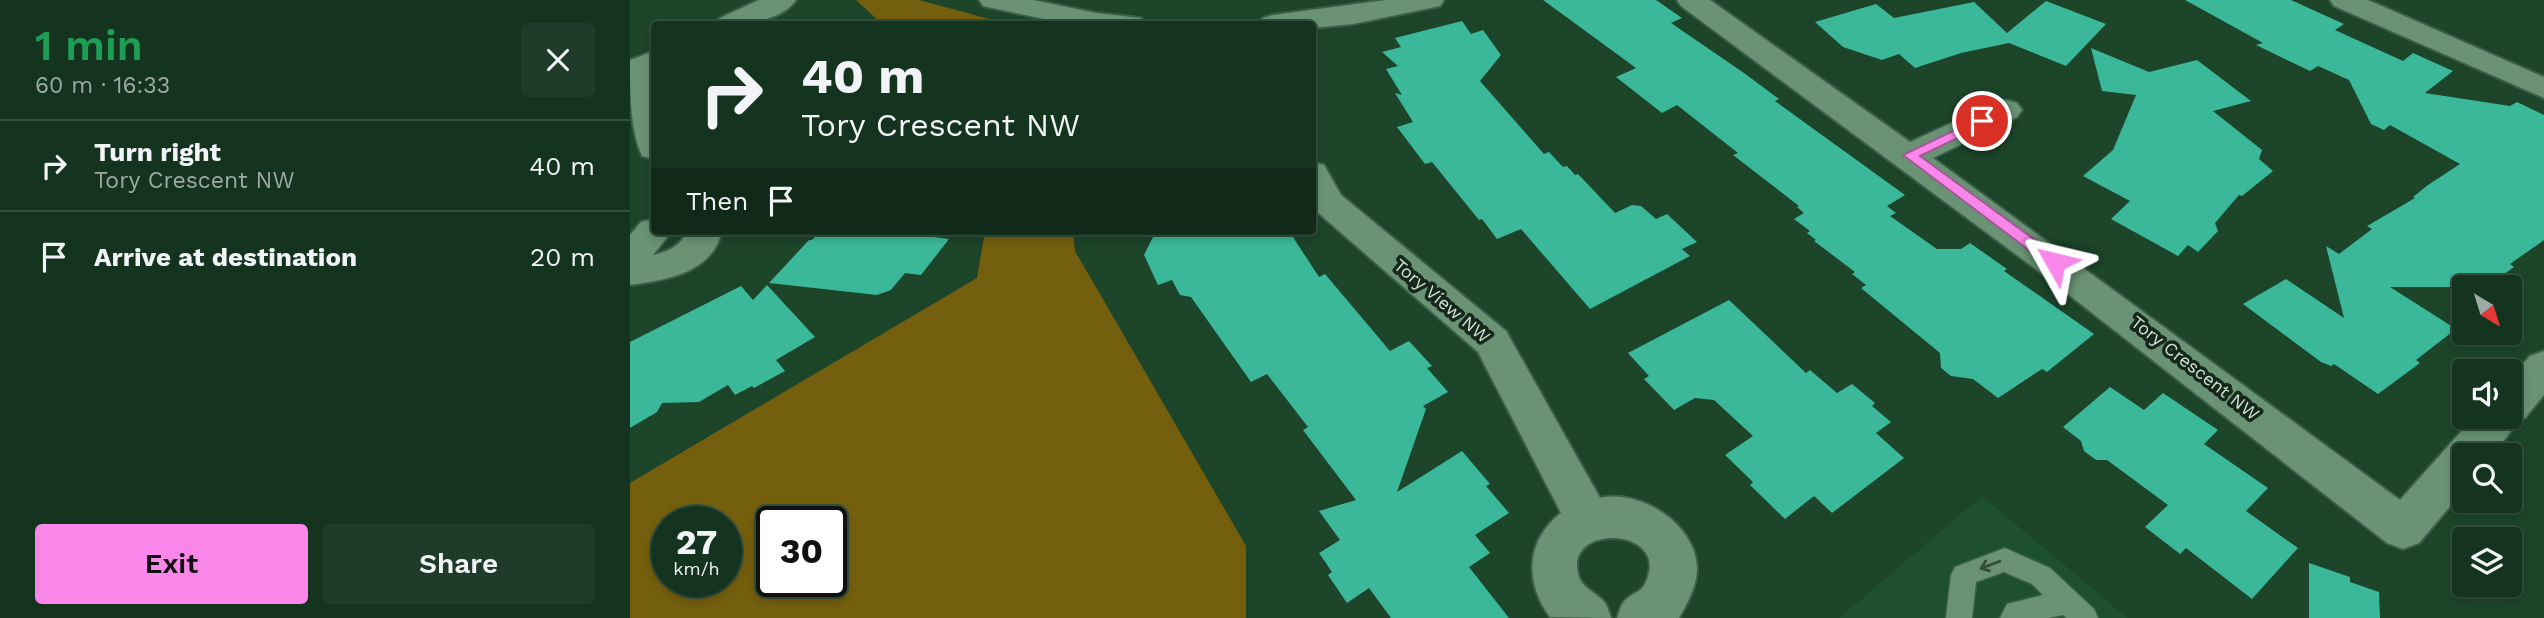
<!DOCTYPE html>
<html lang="en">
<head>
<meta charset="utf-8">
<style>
	body { margin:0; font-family:"Work Sans",sans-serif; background:#1e3c29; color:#f1f3f6; height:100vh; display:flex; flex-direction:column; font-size:26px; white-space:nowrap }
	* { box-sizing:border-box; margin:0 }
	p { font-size:23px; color:#9daaa5 }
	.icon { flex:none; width:38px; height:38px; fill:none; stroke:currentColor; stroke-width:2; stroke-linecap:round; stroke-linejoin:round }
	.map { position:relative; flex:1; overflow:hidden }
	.panel { display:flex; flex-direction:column; background:#153420; width:630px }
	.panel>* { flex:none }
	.hud { position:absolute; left:21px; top:21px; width:665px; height:214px; border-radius:7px; box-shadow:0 4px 10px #0003,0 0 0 2px #344f3e; background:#153420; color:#f1f3f6; overflow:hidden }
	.needle { width:46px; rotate:142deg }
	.tools { position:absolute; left:1822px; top:275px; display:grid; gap:14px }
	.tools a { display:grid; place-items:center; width:70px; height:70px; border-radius:7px; background:#153420; box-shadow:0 4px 10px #0003,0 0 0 2px #344f3e; font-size:35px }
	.speed { position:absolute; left:21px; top:506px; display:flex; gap:14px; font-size:35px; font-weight:700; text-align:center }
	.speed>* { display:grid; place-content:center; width:91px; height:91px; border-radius:50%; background:#153420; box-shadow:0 4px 10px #0003,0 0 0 2px #344f3e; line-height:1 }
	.speed small { font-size:18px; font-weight:400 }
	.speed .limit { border:4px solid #111; border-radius:10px; background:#fff; color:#111 }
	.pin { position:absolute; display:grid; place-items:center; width:60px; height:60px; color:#fff; margin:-30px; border:4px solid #fff; border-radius:50%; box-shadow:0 2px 7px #0007 }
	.me { position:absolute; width:77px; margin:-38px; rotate:307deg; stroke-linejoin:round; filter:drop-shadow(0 0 5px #0008) }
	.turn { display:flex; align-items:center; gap:24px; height:147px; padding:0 35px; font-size:32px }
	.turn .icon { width:91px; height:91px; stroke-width:2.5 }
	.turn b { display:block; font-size:49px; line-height:60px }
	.then { display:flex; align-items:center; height:66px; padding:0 35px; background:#0003; gap:14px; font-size:26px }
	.round { display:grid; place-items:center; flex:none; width:74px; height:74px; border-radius:7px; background:#1e3c29 }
	.headline { display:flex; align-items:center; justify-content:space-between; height:119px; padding:0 35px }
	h1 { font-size:42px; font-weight:600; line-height:52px; color:#1e9e55 }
	.action { display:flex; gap:14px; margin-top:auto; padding:14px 35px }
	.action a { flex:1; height:80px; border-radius:7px; background:#f987e9; color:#111; font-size:28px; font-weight:600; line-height:80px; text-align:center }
	.action a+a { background:#1e3c29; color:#f1f3f6 }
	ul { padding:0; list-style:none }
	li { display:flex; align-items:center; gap:21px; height:91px; padding:0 35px; border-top:2px solid #344f3e }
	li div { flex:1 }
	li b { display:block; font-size:26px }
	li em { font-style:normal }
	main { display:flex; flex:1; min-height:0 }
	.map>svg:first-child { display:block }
	.built { fill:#1e4f2f }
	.green { fill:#745f0e; fill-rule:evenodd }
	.building { fill:#3bb899 }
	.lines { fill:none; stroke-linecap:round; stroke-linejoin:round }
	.service-casing { stroke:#3a5f49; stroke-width:3 }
	.minor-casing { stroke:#3a5f49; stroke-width:4 }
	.tertiary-casing { stroke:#3a5f49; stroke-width:4 }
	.service { fill:#699374; fill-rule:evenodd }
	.minor { fill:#699374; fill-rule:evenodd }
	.tertiary { fill:#699374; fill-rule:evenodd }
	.oneway { stroke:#334d3a }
	.route { fill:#f987e9; stroke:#a25897; stroke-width:2 }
	.labels { text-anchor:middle; stroke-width:7; stroke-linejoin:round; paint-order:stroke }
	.street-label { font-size:18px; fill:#d0e6d5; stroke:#16271b }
</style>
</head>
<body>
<main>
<section class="panel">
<div class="headline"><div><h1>1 min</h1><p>60 m · 16:33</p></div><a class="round"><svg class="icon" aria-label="close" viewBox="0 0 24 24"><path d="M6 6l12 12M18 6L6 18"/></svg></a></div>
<ul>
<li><svg class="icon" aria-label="right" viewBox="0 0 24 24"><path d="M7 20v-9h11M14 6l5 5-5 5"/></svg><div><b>Turn right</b><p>Tory Crescent NW</p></div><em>40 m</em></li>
<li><svg class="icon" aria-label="arrive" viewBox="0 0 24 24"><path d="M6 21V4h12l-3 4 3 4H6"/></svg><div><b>Arrive at destination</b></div><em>20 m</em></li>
</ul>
<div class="action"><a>Exit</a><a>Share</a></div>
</section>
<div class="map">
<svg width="1914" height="618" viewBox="0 0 1914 618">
	<rect width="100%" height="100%" fill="#1c452a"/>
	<path class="built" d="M1352 496 1498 618H1209Z"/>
	<path class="green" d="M226 0H289L378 24H252Z
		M355 231H443L445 251 616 546V618H0V483L347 278ZM37 522H96V581H37ZM142 522H201V581H142Z"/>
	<path class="building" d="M913 0H1026L1052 18 1041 23 1114 73 1149 99 1145 101 1275 195 1257 206 1266 213 1260 216 1307 249H1331L1340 243 1377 269 1374 271 1464 334 1417 372 1412 369 1368 398 1343 379 1321 376 1311 368 1310 353 1231 288 1236 285 1222 274 1225 272 1184 241 1186 240 1177 233 1180 231 1164 219 1174 213 1167 207 1169 206 1103 155 1108 153 1047 105 1032 113 986 77 1006 68Z
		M1555 0H1661L1714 24 1705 30 1773 61 1783 53 1823 71 1795 93 1880 106 1887 102 1914 115V240L1880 264 1884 267 1856 287H1760L1826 329 1786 360 1790 363 1748 394 1704 364 1701 366 1691 362 1613 304 1656 279 1714 318 1696 246 1709 254 1742 229 1737 226 1785 198 1783 197 1798 185 1830 164 1760 125 1754 130 1741 124 1719 80 1688 66 1680 71 1626 45 1633 43Z
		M1416 1 1476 24 1436 66 1379 43 1331 53 1285 68 1269 54 1252 60 1213 47 1185 22 1246 4 1264 18 1344 2 1377 33Z
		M832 21 841 34 853 30 871 55 850 81 914 154 919 152 933 167 937 166 945 175 948 174 985 213 1002 205 1011 206 1026 219 1037 214 1067 242 1052 249 1060 256 960 309 891 229 867 239 852 219 849 220 802 162 795 164 767 127 783 122 765 93 772 95 756 69 768 66 752 52 771 47 765 38Z
		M1461 48 1519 72 1567 60 1621 101 1583 111 1632 150 1629 159 1643 171 1612 196 1609 195 1585 223 1588 231 1568 252 1558 245 1548 256 1481 219 1500 201 1453 176 1483 150 1506 95 1472 91Z
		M191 231H309L304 237 319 239 291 275 275 273 261 290 247 295 139 283 179 240H182Z
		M526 231H659L689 277 695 274 760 351 779 341 802 366 797 368 818 392 793 406 796 409 767 492 832 451 860 484 856 486 879 513 845 535 860 553 839 567 879 618H761L739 588 717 603 698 575 702 572 689 553 710 540 689 511 726 500 673 430 678 427 637 374 621 382 561 297 550 295 542 280 528 285 514 255Z
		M137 285 185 337 146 360 155 371 124 388 122 386 105 395 98 385 69 402 32 403 27 412 0 428V342L111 286 123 300Z
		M1099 300 1176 373 1180 370 1207 393 1222 384 1245 403 1242 406 1261 422 1246 433 1274 458 1202 513 1184 496 1155 519 1120 485 1123 482 1095 455 1123 436 1084 400 1065 398 1044 410 1014 379 1019 376 998 353Z
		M1480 387 1514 410 1533 393 1588 430 1574 444 1638 488 1616 511 1668 548 1622 599 1556 548 1550 554 1515 527 1538 505 1477 460H1466L1454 451 1451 441 1433 427Z
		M1679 563 1720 577V582L1749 592 1750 618H1679Z"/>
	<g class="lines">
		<defs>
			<path id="service" d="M1375 548 1420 568 1464 609 1468 618H1437L1433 615 1418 618H1370L1377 604 1413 595 1402 584 1374 572 1346 582 1342 618H1316L1321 575 1325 567Z"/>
			<path id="minor" d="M1047 0H1080L1280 142 1365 103 1376 100 1387 103 1392 110 1387 117 1303 158 1770 500 1845 416H1880V378L1900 356 1914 351V395L1895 418 1890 419 1863 455H1834V490L1789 543 1773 549 1757 543 1407 270 1051 6Z
				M1700 0H1738L1914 77V98L1704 6Z
				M5 61 16 64 24 86V159L12 156C0 129 0 92 0 62Z
				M682 162 694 165 711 195 876 331 970 498C1011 489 1065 524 1067 567 1068 583 1057 605 1049 618H987C989 614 990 607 993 603 1004 589 1014 596 1019 572 1029 527 932 525 949 577 953 589 968 593 975 603 978 607 979 613 981 618L920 617C894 582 896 540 931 513L848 352 685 210Z
				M24 219V231H42L23 255C37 252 52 246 56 231H92C82 273 37 280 0 285V235L11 222Z"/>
			<path id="tertiary" d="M129 0H166C151 22 109 26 85 24L90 18Z
				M349 0H403L466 13 511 18 516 24H437L353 6Z
				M756 0H814L810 6 723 24 682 28V24H628L633 18 643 15Z
				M24 51V72L0 81V60Z"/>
		</defs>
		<use href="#service" class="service-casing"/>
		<use href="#minor" class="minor-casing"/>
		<use href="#tertiary" class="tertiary-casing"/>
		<use href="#service" class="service"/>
		<use href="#minor" class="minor"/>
		<use href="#tertiary" class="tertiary"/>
	</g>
	<defs><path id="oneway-shaft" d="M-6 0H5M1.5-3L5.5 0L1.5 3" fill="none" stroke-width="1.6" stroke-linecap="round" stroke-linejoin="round" transform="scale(1.75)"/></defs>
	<use class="oneway" href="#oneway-shaft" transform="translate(1360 565) rotate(159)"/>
	<path class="route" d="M1352 117 1359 121 1357 124 1290 156 1431 259 1433 262 1431 266H1420L1273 155Z"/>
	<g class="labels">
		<g class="street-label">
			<text transform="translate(812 301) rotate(40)" y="6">Tory View NW</text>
			<text transform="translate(1565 368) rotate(38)" y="6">Tory Crescent NW</text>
		</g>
	</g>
</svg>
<div class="tools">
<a><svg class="needle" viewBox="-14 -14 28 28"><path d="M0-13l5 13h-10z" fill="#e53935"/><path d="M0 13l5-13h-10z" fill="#9daaa5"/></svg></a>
<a><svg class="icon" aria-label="sound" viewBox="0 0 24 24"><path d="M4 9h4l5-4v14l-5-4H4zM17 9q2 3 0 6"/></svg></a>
<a><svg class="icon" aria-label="search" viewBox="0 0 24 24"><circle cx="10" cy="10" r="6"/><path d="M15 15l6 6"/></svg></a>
<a><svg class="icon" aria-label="layers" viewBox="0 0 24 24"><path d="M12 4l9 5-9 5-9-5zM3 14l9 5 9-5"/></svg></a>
</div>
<div class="speed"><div>27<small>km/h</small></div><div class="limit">30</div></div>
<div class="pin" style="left:1352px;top:121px;background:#d93025"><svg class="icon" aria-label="arrive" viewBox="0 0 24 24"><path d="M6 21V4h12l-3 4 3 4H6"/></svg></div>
<svg class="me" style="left:1425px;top:262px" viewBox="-20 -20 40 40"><path d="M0-17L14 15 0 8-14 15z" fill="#f987e9" stroke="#fff" stroke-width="4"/></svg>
<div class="hud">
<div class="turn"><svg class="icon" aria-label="right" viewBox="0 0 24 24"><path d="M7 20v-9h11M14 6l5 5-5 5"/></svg><div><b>40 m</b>Tory Crescent NW</div></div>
<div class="then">Then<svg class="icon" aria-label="arrive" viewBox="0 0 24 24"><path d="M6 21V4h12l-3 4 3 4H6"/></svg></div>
</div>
</div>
</main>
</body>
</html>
